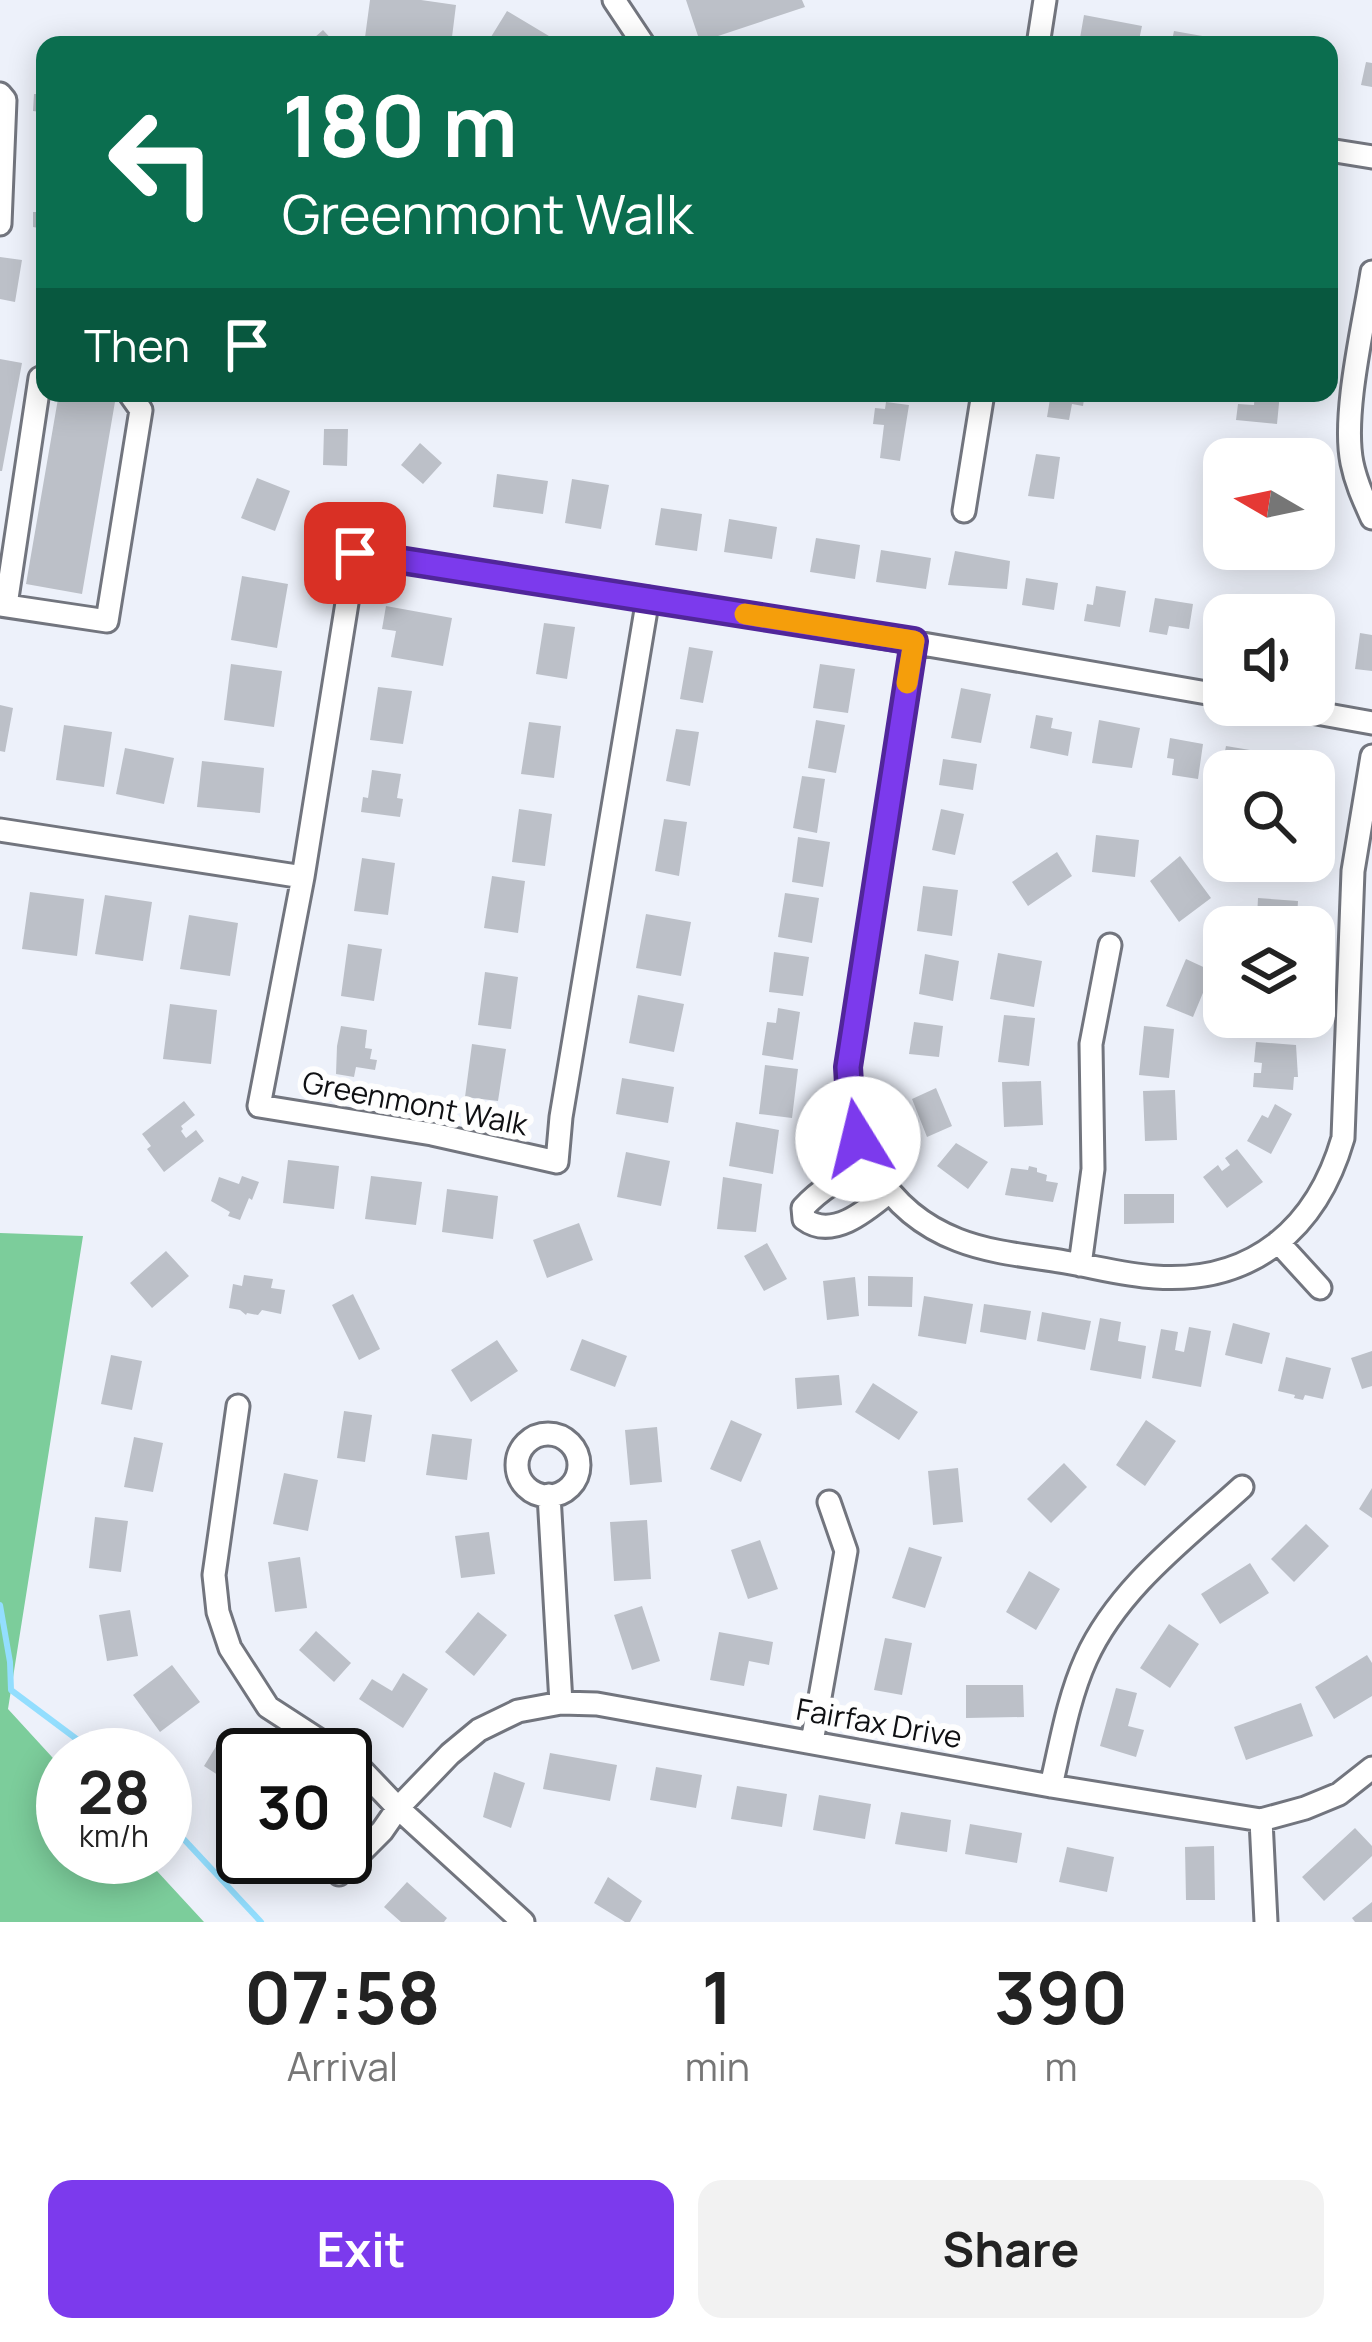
<!DOCTYPE html>
<html lang="en">
<head>
<meta charset="utf-8">
<style>
	body { margin:0; font-family:Manrope,sans-serif; background:#f2f2f2; color:#222; height:100vh; display:flex; flex-direction:column; font-size:45px; white-space:nowrap }
	* { box-sizing:border-box; margin:0 }
	p { font-size:39px; color:#767676 }
	.icon { flex:none; width:66px; height:66px; fill:none; stroke:currentColor; stroke-width:2; stroke-linecap:round; stroke-linejoin:round }
	.map { position:relative; height:1922px; overflow:hidden }
	.sheet { display:flex; flex-direction:column; background:#fff; flex:1 }
	.sheet>* { flex:none }
	.guide { position:absolute; left:36px; top:36px; width:1302px; height:366px; border-radius:24px; box-shadow:0 6px 30px #0003; background:#0b6e4f; color:#fff; overflow:hidden }
	.needle { width:78px; rotate:279deg }
	.fabs { position:absolute; left:1203px; top:438px; display:grid; gap:24px }
	.fabs a { display:grid; place-items:center; width:132px; height:132px; border-radius:24px; background:#fff; box-shadow:0 6px 30px #0003; font-size:60px }
	.speed { position:absolute; left:36px; top:1728px; display:flex; gap:24px; font-size:60px; font-weight:700; text-align:center }
	.speed>* { display:grid; place-content:center; width:156px; height:156px; border-radius:50%; background:#fff; box-shadow:0 6px 30px #0003; line-height:1 }
	.speed small { font-size:30px; font-weight:400 }
	.speed .limit { border:6px solid #111; border-radius:18px; background:#fff; color:#111 }
	.pin { position:absolute; display:grid; place-items:center; width:102px; height:102px; color:#fff; margin:-51px; border-radius:24px; box-shadow:0 6px 18px #0006 }
	.me { position:absolute; width:132px; margin:-66px; rotate:351deg; stroke-linejoin:round; filter:drop-shadow(0 0 9px #0008) }
	.turn { display:flex; align-items:center; gap:42px; height:252px; padding:0 48px; font-size:54px }
	.turn .icon { width:156px; height:156px; stroke-width:2.5 }
	.turn b { display:block; font-size:84px; line-height:102px }
	.then { display:flex; align-items:center; height:114px; padding:0 48px; background:#0003; gap:24px; font-size:45px }
	.eta { display:flex; justify-content:space-evenly; align-items:center; height:204px; text-align:center }
	.eta b { font-size:72px; font-weight:700; line-height:84px }
	.cta { display:flex; gap:24px; margin-top:auto; padding:24px 48px }
	.cta a { flex:1; height:138px; border-radius:24px; background:#7c3aed; color:#fff; font-size:48px; font-weight:700; line-height:138px; text-align:center }
	.cta a+a { background:#f2f2f2; color:#222 }
	.map>svg:first-child { display:block }
	.forest { fill:#7ccd9b }
	.lines { fill:none; stroke-linecap:round; stroke-linejoin:round }
	.stream { stroke:#93defe; stroke-width:6 }
	.building { fill:#bcc0c8 }
	.minor-casing { stroke:#72757e; stroke-width:27 }
	.minor { stroke:#fff; stroke-width:21 }
	.route-casing { stroke:#51269a; stroke-width:30 }
	.route { stroke:#7c3aed; stroke-width:21 }
	.slow { stroke:#f59e0b; stroke-width:21 }
	.labels { text-anchor:middle; stroke-width:12; stroke-linejoin:round; paint-order:stroke }
	.street-label { font-size:30px; fill:#0f1013; stroke:#fefefe }
</style>
</head>
<body>
<div class="map">
<svg width="1372" height="1922" viewBox="0 0 1372 1922">
	<rect width="100%" height="100%" fill="#edf1fa"/>
	<path class="forest" d="M0 1233 83 1236 8 1709 63 1769V1857H144L204 1922H0Z"/>
	<g class="lines">
		<path class="stream" d="M0 1605 10 1662 11 1690 98 1755
			M165 1819 261 1922"/>
	</g>
	<path class="building" d="M370 0H421L456 5 451 45H364Z
		M686 0H802L805 7 700 42Z
		M507 11 564 45H486Z
		M1084 15 1142 26 1138 45H1118L1080 38Z
		M323 30 337 45H306Z
		M1174 31 1225 40 1224 45H1171Z
		M943 37 970 40 969 45H942Z
		M1366 62 1372 63V87L1361 85Z
		M34 94H45V151H39L42 133H39L40 112 33 111Z
		M39 172H45V246L39 245V228L33 227V212H37Z
		M0 257 22 260 15 302 0 299Z
		M0 359 22 363 2 471H0Z
		M59 393 116 396 82 594 26 584Z
		M1051 393H1085L1083 406 1072 404 1069 420 1047 417Z
		M1255 393H1280L1277 424 1236 420 1238 404 1254 405Z
		M886 402 909 405 900 461 880 458 884 425 873 424 875 408 885 409Z
		M324 429H348L347 466 323 465Z
		M420 443 442 463 423 484 401 465Z
		M1036 454 1060 457 1054 499 1028 496Z
		M497 474 548 481 543 514 493 507Z
		M257 478 290 491 275 531 241 518Z
		M572 479 609 485 601 529 565 523Z
		M661 508 702 514 697 551 655 545Z
		M729 519 777 527 772 559 724 552Z
		M816 538 860 545 855 579 810 572Z
		M881 550 931 558 926 589 876 582Z
		M955 551 1010 561 1007 589 948 585Z
		M242 576 288 584 277 648 231 640Z
		M1026 578 1058 583 1054 610 1022 605Z
		M1096 586 1126 591 1120 627 1084 621 1087 604 1093 605Z
		M1155 598 1193 604 1189 629 1169 626 1167 635 1149 632Z
		M386 606 452 618 443 666 391 657 396 631 382 629Z
		M1214 621 1224 622V642L1212 641Z
		M544 623 575 627 567 679 536 674Z
		M1314 626 1326 627 1320 659 1314 658Z
		M1360 633 1372 635V671L1355 669Z
		M689 647 713 651 703 703 680 699Z
		M231 664 282 671 274 727 224 720Z
		M820 664 855 669 848 713 813 708Z
		M378 687 412 691 403 744 370 740Z
		M961 688 991 694 981 743 951 738Z
		M0 705 13 708 5 752 0 751Z
		M1036 715 1053 718 1051 728 1072 732 1068 756 1030 748Z
		M816 720 845 725 836 773 808 768Z
		M1099 720 1140 728 1132 768 1092 763Z
		M529 722 561 726 554 778 521 774Z
		M64 725 112 732 104 787 56 780Z
		M676 729 699 732 690 786 666 781Z
		M1170 738 1203 744 1198 779 1172 775 1174 759 1167 758Z
		M1226 746 1262 752 1258 771H1224V784L1219 783Z
		M125 748 174 758 164 804 116 794Z
		M943 759 977 764 973 790 939 785Z
		M202 761 264 768 260 813 197 807Z
		M372 770 401 774 397 798 403 799 400 817 361 812 363 797 368 798Z
		M802 776 825 779 817 833 793 828Z
		M519 809 552 814 545 866 512 862Z
		M941 809 964 814 955 855 932 850Z
		M664 819 687 822 679 876 655 871Z
		M1096 835 1139 840 1135 877 1092 872Z
		M798 837 830 842 823 887 792 882Z
		M1057 852 1072 876 1028 906 1012 882Z
		M1180 856 1211 898 1179 922 1150 881Z
		M362 858 395 863 388 915 354 911Z
		M1271 861H1297L1296 882 1270 881Z
		M492 876 525 881 518 933 484 928Z
		M923 886 958 890 952 936 917 931Z
		M30 892 84 899 77 956 22 949Z
		M785 893 819 898 812 943 778 937Z
		M105 895 152 902 143 961 95 954Z
		M1258 898 1298 901 1297 917 1301 918 1300 927H1264V918H1257Z
		M646 914 691 922 681 976 636 968Z
		M189 915 238 923 230 976 180 969Z
		M348 944 382 949 374 1001 341 996Z
		M774 952 809 957 803 996 769 992Z
		M998 953 1042 961 1034 1007 990 999Z
		M925 954 959 961 953 1001 919 994Z
		M1186 959 1212 971 1193 1017 1166 1006Z
		M485 972 518 977 511 1029 478 1025Z
		M638 995 684 1004 674 1052 629 1043Z
		M170 1004 217 1010 211 1064 163 1059Z
		M778 1008 800 1012 793 1060 762 1055 767 1022 776 1023Z
		M1004 1015 1035 1018 1029 1066 998 1062Z
		M914 1022 943 1026 939 1057 909 1054Z
		M341 1026 367 1030 365 1048 372 1049 370 1059 377 1060 375 1070 356 1067 354 1077 336 1074 337 1046Z
		M1144 1026 1174 1029 1169 1078 1139 1075Z
		M1256 1042 1296 1045 1298 1077H1294L1293 1090 1253 1087 1254 1073H1261L1262 1063 1254 1062Z
		M472 1044 506 1049 498 1101 465 1097Z
		M765 1065 798 1069 792 1118 759 1114Z
		M622 1078 674 1087 668 1123 616 1114Z
		M1041 1081 1043 1125 1004 1127 1002 1082Z
		M936 1088 952 1126 927 1137 912 1099Z
		M1175 1090 1177 1140 1145 1141 1143 1091Z
		M184 1101 195 1115 181 1126 183 1129 181 1131 186 1138 196 1130 204 1141 164 1172 147 1149 151 1146 142 1134Z
		M1275 1104 1292 1114 1271 1154 1247 1141 1262 1115 1268 1118Z
		M736 1122 779 1130 773 1174 729 1166Z
		M956 1143 988 1162 968 1189 937 1166Z
		M1237 1149 1263 1182 1227 1208 1203 1177 1218 1165 1222 1171 1230 1165 1225 1158Z
		M626 1152 670 1161 661 1206 617 1197Z
		M288 1160 339 1166 334 1209 283 1203Z
		M1029 1166 1037 1168V1172L1047 1175 1046 1181 1058 1183 1053 1202 1005 1195 1011 1168 1028 1170Z
		M242 1176 259 1182 252 1200 249 1198 240 1220 228 1216 230 1212 211 1201 219 1177 239 1184Z
		M371 1176 422 1182 416 1225 365 1219Z
		M723 1177 762 1184 756 1232 717 1229Z
		M447 1189 498 1196 493 1239 442 1232Z
		M1124 1194H1174V1223L1124 1224Z
		M579 1223 593 1260 547 1278 533 1240Z
		M767 1243 787 1279 764 1291 744 1256Z
		M166 1251 189 1276 152 1308 130 1283Z
		M244 1275 273 1279 271 1288 285 1290 281 1314 262 1310 258 1315 247 1313 246 1315 240 1310 229 1308 233 1284 242 1286Z
		M868 1276 913 1277 912 1307 868 1306Z
		M855 1277 859 1316 827 1320 823 1281Z
		M353 1294 380 1349 359 1360 332 1305Z
		M924 1296 973 1304 966 1344 918 1336Z
		M984 1304 1031 1311 1026 1340 980 1332Z
		M1042 1312 1091 1321 1085 1350 1037 1341Z
		M1100 1318 1121 1322 1118 1341 1146 1346 1141 1379 1090 1370Z
		M1233 1323 1270 1333 1262 1364 1225 1355Z
		M1189 1327 1211 1331 1201 1387 1152 1378 1161 1329 1178 1332 1175 1350 1184 1352Z
		M582 1339 627 1356 615 1387 570 1370Z
		M497 1340 518 1371 471 1402 451 1370Z
		M1372 1351V1386L1362 1389 1351 1358Z
		M111 1355 142 1361 132 1410 101 1404Z
		M1286 1357 1331 1368 1323 1399 1305 1395 1303 1400 1294 1398 1295 1395 1278 1391Z
		M839 1375 842 1405 797 1409 795 1378Z
		M873 1383 918 1412 899 1440 855 1412Z
		M344 1411 372 1415 365 1462 337 1458Z
		M731 1420 762 1434 741 1482 710 1469Z
		M1146 1420 1176 1441 1145 1486 1116 1465Z
		M657 1427 662 1482 630 1485 625 1430Z
		M432 1434 472 1439 467 1480 426 1475Z
		M134 1437 163 1443 153 1492 124 1487Z
		M1064 1463 1087 1487 1051 1523 1027 1499Z
		M958 1468 963 1522 933 1525 928 1471Z
		M284 1473 318 1480 308 1531 273 1524Z
		M1372 1488V1518L1359 1509Z
		M95 1517 128 1521 121 1572 89 1568Z
		M647 1520 651 1579 614 1581 610 1522Z
		M1306 1524 1329 1546 1294 1582 1271 1559Z
		M489 1532 495 1574 461 1578 455 1536Z
		M760 1540 778 1589 748 1599 731 1550Z
		M909 1547 942 1557 925 1608 892 1598Z
		M300 1557 307 1608 275 1612 268 1562Z
		M1250 1563 1269 1593 1220 1624 1201 1594Z
		M1029 1571 1060 1589 1036 1630 1006 1612Z
		M642 1606 660 1661 632 1670 614 1615Z
		M130 1610 138 1656 107 1661 99 1615Z
		M478 1612 507 1635 474 1676 445 1652Z
		M1169 1624 1199 1644 1170 1688 1140 1668Z
		M316 1631 351 1663 334 1682 299 1650Z
		M719 1632 773 1642 769 1665 749 1661 744 1686 710 1680Z
		M885 1638 912 1643 902 1695 874 1690Z
		M1367 1655 1372 1663V1696L1334 1719 1315 1687Z
		M172 1665 200 1702 160 1732 133 1695Z
		M403 1673 428 1689 403 1728 359 1699 372 1679 392 1691Z
		M966 1685H1023L1024 1717 966 1718Z
		M1116 1688 1137 1693 1128 1726 1144 1730 1136 1757 1100 1746Z
		M1301 1703 1313 1736 1246 1760 1234 1727Z
		M220 1740 243 1755V1781L238 1788 204 1766Z
		M550 1753 617 1765 610 1801 543 1789Z
		M656 1767 702 1775 696 1808 650 1800Z
		M494 1772 525 1783 511 1828 483 1817Z
		M737 1786 787 1794 782 1827 731 1819Z
		M819 1795 871 1804 865 1839 813 1830Z
		M901 1812 951 1820 947 1852 895 1844Z
		M970 1824 1022 1833 1017 1863 965 1854Z
		M1355 1828 1372 1846V1856L1324 1901 1302 1877Z
		M1214 1846 1215 1900H1186L1185 1847Z
		M1067 1847 1114 1857 1107 1892 1059 1882Z
		M608 1877 642 1901 630 1922H625L594 1903Z
		M407 1882 447 1918 444 1922H401L384 1907Z
		M1372 1902V1922H1355L1352 1918Z"/>
	<g class="lines">
		<defs>
			<path id="minor" d="M614 0 644 45
				M1038 45 1045 0
				M0 94 5 100 0 224
				M1329 150 1372 157
				M1372 272C1364 324 1342 414 1352 463 1356 483 1364 500 1372 518
				M964 511 983 393
				M648 598 561 1117 557 1162 432 1134 259 1106 303 877 355 553C645 597 935 645 1224 696
				M0 605 107 621 141 410 129 393
				M6 605 40 378 45 379
				M914 641 848 1067C847 1142 885 1212 958 1240 991 1253 1030 1256 1065 1262 1095 1267 1125 1275 1155 1277 1253 1284 1317 1228 1343 1138L1353 871 1372 756
				M1272 705 1372 723
				M0 830 303 877
				M868 1163C844 1176 821 1188 803 1208L804 1219C832 1240 866 1211 889 1192
				M1278 1242 1320 1288
				M1080 1265 1093 1169 1091 1044 1110 945
				M238 1406 214 1575 218 1612 230 1648 268 1707 342 1755
				M517 1465a31 31 0 1 1 62 0a31 31 0 1 1-62 0Z
				M549 1495 561 1703
				M812 1742 846 1551 829 1502
				M345 1757 356 1764 398 1808 523 1922
				M1051 1786C1061 1743 1068 1699 1086 1659 1118 1588 1186 1538 1242 1487
				M1261 1820 1266 1922
				M339 1874 382 1831 398 1808 450 1754 479 1730 518 1711 561 1703 597 1704 1051 1786 1261 1820 1305 1808 1339 1794 1372 1768"/>
		</defs>
		<use href="#minor" class="minor-casing"/>
		<use href="#minor" class="minor"/>
	</g>
	<g class="lines">
		<defs>
			<path id="route" d="M355 553 914 641 848 1067 851 1117 858 1139"/>
		</defs>
		<use href="#route" class="route-casing"/>
		<use href="#route" class="route"/>
		<path class="slow" d="M745 614 914 641 907 683"/>
	</g>
	<g class="labels">
		<g class="street-label">
			<text transform="translate(415 1104) rotate(11)" y="10">Greenmont Walk</text>
			<text transform="translate(879 1724) rotate(10)" y="10">Fairfax Drive</text>
		</g>
	</g>
</svg>
<div class="fabs">
<a><svg class="needle" viewBox="-14 -14 28 28"><path d="M0-13l5 13h-10z" fill="#e53935"/><path d="M0 13l5-13h-10z" fill="#767676"/></svg></a>
<a><svg class="icon" aria-label="sound" viewBox="0 0 24 24"><path d="M4 9h4l5-4v14l-5-4H4zM17 9q2 3 0 6"/></svg></a>
<a><svg class="icon" aria-label="search" viewBox="0 0 24 24"><circle cx="10" cy="10" r="6"/><path d="M15 15l6 6"/></svg></a>
<a><svg class="icon" aria-label="layers" viewBox="0 0 24 24"><path d="M12 4l9 5-9 5-9-5zM3 14l9 5 9-5"/></svg></a>
</div>
<div class="speed"><div>28<small>km/h</small></div><div class="limit">30</div></div>
<div class="pin" style="left:355px;top:553px;background:#d93025"><svg class="icon" aria-label="arrive" viewBox="0 0 24 24"><path d="M6 21V4h12l-3 4 3 4H6"/></svg></div>
<svg class="me" style="left:858px;top:1139px" viewBox="-20 -20 40 40"><circle r="19" fill="#fff"/><path d="M0-13L10 11 0 6-10 11z" fill="#7c3aed"/></svg>
<div class="guide">
<div class="turn"><svg class="icon" aria-label="left" viewBox="0 0 24 24"><path d="M17 20v-9H6M10 6l-5 5 5 5"/></svg><div><b>180 m</b>Greenmont Walk</div></div>
<div class="then">Then<svg class="icon" aria-label="arrive" viewBox="0 0 24 24"><path d="M6 21V4h12l-3 4 3 4H6"/></svg></div>
</div>
</div>
<section class="sheet">
<div class="eta">
<div><b>07:58</b><p>Arrival</p></div>
<div><b>1</b><p>min</p></div>
<div><b>390</b><p>m</p></div>
</div>
<div class="cta"><a>Exit</a><a>Share</a></div>
</section>
</body>
</html>
